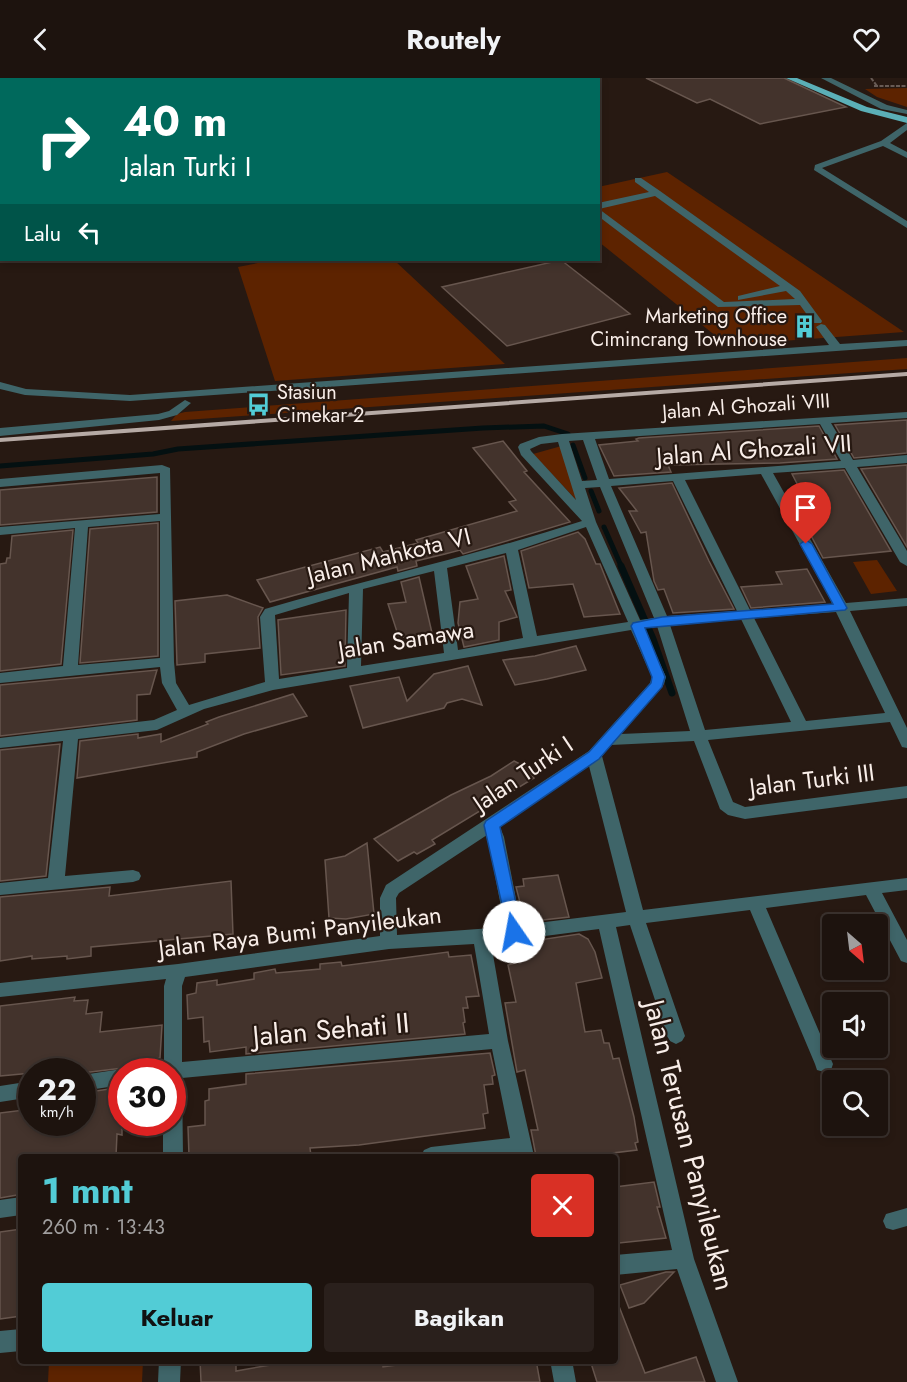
<!DOCTYPE html>
<html lang="id">
<head>
<meta charset="utf-8">
<style>
	body { margin:0; font-family:Jost,sans-serif; background:#2a201c; color:#f1f3f6; height:100vh; display:flex; flex-direction:column; font-size:22px; white-space:nowrap }
	* { box-sizing:border-box; margin:0 }
	p { font-size:20px; color:#a09e9e }
	.icon { flex:none; width:33px; height:33px; fill:none; stroke:currentColor; stroke-width:2; stroke-linecap:round; stroke-linejoin:round }
	.map { position:relative; flex:1; overflow:hidden }
	.side { position:absolute; left:18px; top:1076px; width:600px; height:210px; display:flex; flex-direction:column; background:#1d130e; border-radius:6px; box-shadow:0 3px 9px #0003,0 0 0 2px #3b322e }
	.side>* { flex:none }
	.guide { position:absolute; left:0px; top:0px; width:600px; height:183px; box-shadow:0 3px 9px #0003,0 0 0 2px #3b322e; background:#00695c; color:#fff; overflow:hidden }
	.needle { width:39px; rotate:152deg }
	.buttons { position:absolute; left:822px; top:836px; display:grid; gap:12px }
	.buttons a { display:grid; place-items:center; width:66px; height:66px; border-radius:6px; background:#1d130e; box-shadow:0 3px 9px #0003,0 0 0 2px #3b322e; font-size:30px }
	.speed { position:absolute; left:18px; top:980px; display:flex; gap:12px; font-size:30px; font-weight:700; text-align:center }
	.speed>* { display:grid; place-content:center; width:78px; height:78px; border-radius:50%; background:#1d130e; box-shadow:0 3px 9px #0003,0 0 0 2px #3b322e; line-height:1 }
	.speed small { font-size:15px; font-weight:400 }
	.speed .limit { border:9px solid #d22; background:#fff; color:#111 }
	.pin { position:absolute; display:grid; place-items:center; width:51px; height:51px; color:#fff; margin:-62px -26px; border-radius:50% 50% 50% 0; rotate:-45deg; box-shadow:0 0 6px #0007 }
	.pin .icon { rotate:45deg }
	.me { position:absolute; width:66px; margin:-33px; rotate:348deg; stroke-linejoin:round; filter:drop-shadow(0 0 4px #0008) }
	.turn { display:flex; align-items:center; gap:21px; height:126px; padding:0 24px; font-size:27px }
	.turn .icon { width:78px; height:78px; stroke-width:2.5 }
	.turn b { display:block; font-size:42px; line-height:51px }
	.then { display:flex; align-items:center; height:57px; padding:0 24px; background:#0003; gap:12px; font-size:22px }
	.round { display:grid; place-items:center; flex:none; width:63px; height:63px; border-radius:6px; background:#2a201c }
	.summary { display:flex; align-items:center; justify-content:space-between; height:102px; padding:0 24px }
	h1 { font-size:36px; font-weight:700; line-height:45px; color:#52ccd6 }
	.primary-button { display:flex; gap:12px; margin-top:auto; padding:12px 24px }
	.primary-button a { flex:1; height:69px; border-radius:6px; background:#52ccd6; color:#111; font-size:24px; font-weight:700; line-height:69px; text-align:center }
	.primary-button a+a { background:#2a201c; color:#f1f3f6 }
	header { display:flex; justify-content:space-between; align-items:center; height:78px; padding:0 24px; background:#1d130e; font-size:27px; font-weight:700 }
	.map>svg:first-child { display:block }
	.green { fill:#5d2300 }
	.lines { fill:none; stroke-linecap:round; stroke-linejoin:round }
	.stream-far1 { stroke:#041011; stroke-width:5 }
	.stream { stroke:#041011; stroke-width:7 }
	.building { fill:#43332c; stroke:#67564e; stroke-width:1.5 }
	.path { stroke:#685b55; stroke-width:2; stroke-dasharray:4 1.5; stroke-linecap:butt }
	.minor { fill:#3f6569; fill-rule:evenodd }
	.major { fill:#5bafb7; fill-rule:evenodd }
	.rail { stroke:#b6aaa5; stroke-width:4 }
	.route { fill:#1a73e8; stroke:#114b97; stroke-width:1.5 }
	.labels { text-anchor:middle; stroke-width:4.5; stroke-linejoin:round; paint-order:stroke }
	.far-poi-label { font-size:20px; fill:#f9eee9; stroke:#271912; text-anchor:end }
	.far-street-label { font-size:20px; fill:#f9eee9; stroke:#271912 }
	.street-label { font-size:24px; fill:#f9eee9; stroke:#271912 }
	.near-street-label { font-size:28px; fill:#f9eee9; stroke:#271912 }
</style>
</head>
<body>
<header><svg class="icon" aria-label="back" viewBox="0 0 24 24"><path d="M15 5l-7 7 7 7"/></svg>Routely<svg class="icon" aria-label="heart" viewBox="0 0 24 24"><path d="M12 20l-8-8c-3-5 5-10 8-4 3-6 11-1 8 4z"/></svg></header>
<div class="map">
<svg width="907" height="1304" viewBox="0 0 907 1304">
	<rect width="100%" height="100%" fill="#271912"/>
	<path class="green" d="M907 10V29L877 19 865 11Z
		M667 94 904 254 727 267 599 164 598 109Z
		M273 182H394L505 286 275 303 238 189Z
		M907 280V291L171 343 177 336 185 334Z
		M565 367 583 429 533 376Z
		M877 482 897 513 871 516 853 484Z
		M49 1283H143L142 1304H48Z"/>
	<g class="lines">
		<path class="stream-far1" d="M573 367 585 400
			M0 388 153 376 178 371 483 350 544 348 568 356
			M591 413 599 433
			M604 449 622 490"/>
		<path class="stream" d="M621 488 653 561 672 615"/>
	</g>
	<path class="building" d="M646 0H784L846 29 760 46 710 21 697 25Z
		M561 182 630 236 507 268 442 209Z
		M907 342V375L854 380 835 347Z
		M819 348 837 381 780 385 668 387 671 394 614 398 599 367 638 363 636 361 639 360Z
		M503 363 527 393 524 394 570 444 463 476 460 472 445 476 416 483 417 488 398 493 397 489 270 524 257 502 380 469 383 474 418 465 416 462 517 433 509 424 516 422 473 370Z
		M907 387V469L861 391Z
		M844 392 891 473 823 480 794 426 807 425 792 396Z
		M157 399V434L0 447V412Z
		M672 405 709 483 734 531 673 535 664 511 658 512 654 503 646 454 641 455 629 433H637L619 410Z
		M158 445V578L80 585 90 451Z
		M73 452 61 586 0 593V486L6 485 7 480H10L12 458Z
		M578 454 585 461 596 486H600L620 536 584 539 573 506 529 510 521 473Z
		M504 478 511 512 505 513 517 539 499 544V562L464 569 458 545 460 524 478 521 466 488Z
		M807 491 825 524 751 530 741 509 782 506 776 494Z
		M419 499 432 555 399 560 388 526 406 524 401 504Z
		M227 517 263 530 258 539 260 570 205 576V584L177 587 175 523Z
		M346 532 345 588 281 597 278 542Z
		M576 568 586 592 547 601 515 607 503 582 535 578Z
		M468 588 482 627 462 621 447 625 444 630 363 650 350 608 399 599 407 623 434 596Z
		M157 592 150 616 137 617V642L0 658V607Z
		M293 616 307 638 244 656 197 674V679L77 700 80 663 138 656V660L161 656V664L208 646 206 644 219 639Z
		M60 666 46 798 0 803V672Z
		M514 683 524 688 534 700 432 762 435 766 417 776 414 774 398 783 374 761 451 717 491 698Z
		M367 765 374 836 346 841 329 840 325 782 345 778Z
		M558 797 569 839 525 844 516 809 524 808 523 801Z
		M231 803 233 856 91 869V878L67 881V878L32 881V878L0 883V819L110 809 109 818Z
		M579 856 588 861 595 874 602 900 576 905 585 954 601 952 604 965H609L613 981 619 980 634 1039 638 1064 635 1065 637 1072 613 1075 614 1078H536L531 1052H538L525 992 517 994 505 925 516 924 508 887 523 883 519 865Z
		M448 874 449 879 471 877 479 918 466 919 468 930H463L465 944 463 945 465 956 246 976V969L210 974 209 963 204 964 203 939 188 941 187 917 196 915 197 905 217 902V907L254 901V895L275 891 276 895 320 891V886L341 884 342 888Z
		M75 919 74 923 88 922 86 936 102 934 100 954 162 947 160 980 156 981V986L82 995 32 993V995L0 998V928Z
		M490 975 495 997 492 998 493 1006 484 1007 488 1035 483 1036 485 1050 359 1067 310 1070 311 1078H189L188 1049 205 1047V1023L209 1022V1011L246 1006V996Z
		M122 1009V1057L117 1056 116 1078H21V1106H18L17 1117 0 1120V1035L32 1031V1044H82L83 1015Z
		M654 1104 660 1129H657L666 1160 619 1165 615 1150V1109Z
		M21 1151V1238L0 1241V1154Z
		M666 1194H674L644 1225 629 1230 620 1207Z
		M615 1218 645 1295 696 1279 705 1304H597L590 1282H615Z
		M200 1282H236V1293L276 1286V1282H382L383 1289 433 1282H536L540 1304H201Z"/>
	<g class="lines">
		<path class="path" d="M871 0 877 8
			M874 8H907"/>
		<path class="minor" d="M821 0H831L887 27 907 32V36L881 31Z
			M907 45V52L890 65 907 74V80L883 68 822 90 907 143V150L814 92 815 87 881 63Z
			M635 100H641L660 113 800 213 822 243 821 245H813L800 227 718 229 598 138V125L649 114 635 104ZM655 118 780 208 738 218V222L786 213 795 221 724 224 599 131Z
			M821 246 825 247 840 266 907 262V268L130 323 25 317 0 311V304L26 311 130 317 829 267 816 249Z
			M185 322 191 325 177 337 159 342 0 358V350L158 336 169 333Z
			M907 334V340L831 345 853 382 907 377V385L857 389 907 473V488L900 484 845 390 773 395 846 525 907 520V528L850 533 907 650V670L902 669 890 644 708 662 733 724 745 729 907 708V720L745 741 728 737 720 731 694 663 611 667 602 678 643 832 907 800V812L882 815 907 862V885L901 883 866 817 766 830 833 986 831 992 824 994 817 992 815 986 750 832 646 845 685 958 682 963 676 966 670 963 667 958 630 847 616 849 694 1181 738 1304H716L677 1191 615 1197V1177L672 1172 599 851 491 865 508 963 534 1078H421L424 1072 431 1069 510 1060 492 971 182 1000 183 1078H163V1044H172V993H160L164 987V908L166 901 0 919V905L178 886 380 858V820L386 807 589 673 650 605 652 599 631 552 273 612 204 631 157 652 78 661 65 798 133 792 139 794 141 798 139 802 133 804 0 817V805L48 800 63 663 0 670V660L154 642 177 632 162 605 160 589 0 605V595L63 588 75 450 0 457V449L160 436V395L0 409V401L162 387 170 390 174 584 176 605 189 627 265 604 260 539 265 531C370 501 477 477 582 443L521 377 518 369 520 366 539 359 562 356ZM820 346 841 383 609 401 595 361ZM583 362 597 402 582 403 569 363ZM558 364 576 422 531 373 530 371 541 366ZM761 396 830 521 832 526 750 532 685 402ZM673 403 737 533 667 538 611 408ZM600 409 654 540 640 542 596 444 585 410ZM160 443V580L78 587 88 449ZM586 449 628 544 537 558 518 472ZM506 475 523 560 458 572 447 490ZM434 493 444 575 361 588 363 511ZM349 515 347 590 279 601 275 537ZM836 534 885 635 806 643 754 540ZM741 541 791 644 705 652 670 547ZM657 548 690 653 621 656 664 606 666 599 644 550ZM589 688 626 834 521 847 504 759 500 749ZM487 757 505 849 397 857 396 820 399 815ZM474 866 489 956 182 984V908L185 899 389 871Z
			M122 991 128 993H122V1007L82 1013V997Z
			M32 1003V1019L0 1024V1008Z
			M21 1119V1137L0 1140V1122Z
			M907 1130V1148L893 1152 886 1150 883 1143 886 1136Z
			M21 1251V1273L0 1275V1253Z
			M159 1282H181L180 1304H158Z
			M550 1282H572L576 1304H554Z"/>
		<path class="major" d="M786 0H797L867 29 907 39V45L861 33Z"/>
		<path class="rail" d="M0 362 907 296"/>
	</g>
	<path class="route" d="M806 462 812 466 847 530 845 532 645 550 665 599 662 609 599 681 500 749 522 854 520 858H509L484 747 486 743 589 674 651 605 652 599 631 548 633 545 662 539 833 526 800 466Z"/>
	<defs>
		<symbol id="building-bare" viewBox="-9 -9 18 18"><path d="M-4-6H4V6H1V3H-1V6H-4ZM-2.5-4.3h1.7v1.8h-1.7ZM.8-4.3h1.7v1.8H.8ZM-2.5-1h1.7V.8h-1.7ZM.8-1h1.7V.8H.8Z" fill="#52ccd6" stroke="#271912" stroke-width="2.5" paint-order="stroke"/></symbol>
		<symbol id="bus-bare" viewBox="-9 -9 18 18"><path d="M-5-6H5V4H4V6H2V4H-2V6H-4V4H-5ZM-3.5-4V0h7V-4ZM-3.5 1.2v1.5H-2V1.2ZM2 1.2v1.5H3.5V1.2Z" fill="#52ccd6" stroke="#271912" stroke-width="2.5" paint-order="stroke"/></symbol>
	</defs>
	<g fill-rule="evenodd">
		<use href="#building-bare" x="788" y="232" width="33" height="33"/>
		<use href="#bus-bare" x="242" y="310" width="33" height="33"/>
	</g>
	<g class="labels">
		<g class="far-poi-label">
			<text x="787" y="245">Marketing Office<tspan x="787" dy="23">Cimincrang Townhouse</tspan></text>
			<text x="277" y="321" text-anchor="start">Stasiun<tspan x="277" dy="23">Cimekar 2</tspan></text>
		</g>
		<g class="far-street-label">
			<text transform="translate(746 328) rotate(-4)" y="7">Jalan Al Ghozali VIII</text>
		</g>
		<g class="street-label">
			<text transform="translate(754 372) rotate(-4)" y="8">Jalan Al Ghozali VII</text>
			<text transform="translate(389 478) rotate(-14)" y="8">Jalan Mahkota VI</text>
			<text transform="translate(406 562) rotate(-9)" y="8">Jalan Samawa</text>
			<text transform="translate(523 696) rotate(-34)" y="8">Jalan Turki I</text>
			<text transform="translate(812 702) rotate(-7)" y="8">Jalan Turki III</text>
			<text transform="translate(300 854) rotate(-7)" y="8">Jalan Raya Bumi Panyileukan</text>
		</g>
		<g class="near-street-label">
			<text transform="translate(331 951) rotate(-5)" y="10">Jalan Sehati II</text>
			<text transform="translate(690 1067) rotate(76)" y="10">Jalan Terusan Panyileukan</text>
		</g>
	</g>
</svg>
<div class="buttons">
<a><svg class="needle" viewBox="-14 -14 28 28"><path d="M0-13l5 13h-10z" fill="#e53935"/><path d="M0 13l5-13h-10z" fill="#a09e9e"/></svg></a>
<a><svg class="icon" aria-label="sound" viewBox="0 0 24 24"><path d="M4 9h4l5-4v14l-5-4H4zM17 9q2 3 0 6"/></svg></a>
<a><svg class="icon" aria-label="search" viewBox="0 0 24 24"><circle cx="10" cy="10" r="6"/><path d="M15 15l6 6"/></svg></a>
</div>
<div class="speed"><div>22<small>km/h</small></div><div class="limit">30</div></div>
<div class="pin" style="left:806px;top:466px;background:#d93025"><svg class="icon" aria-label="arrive" viewBox="0 0 24 24"><path d="M6 21V4h12l-3 4 3 4H6"/></svg></div>
<svg class="me" style="left:514px;top:854px" viewBox="-20 -20 40 40"><circle r="19" fill="#fff"/><path d="M0-13L10 11 0 6-10 11z" fill="#1a73e8"/></svg>
<div class="guide">
<div class="turn"><svg class="icon" aria-label="right" viewBox="0 0 24 24"><path d="M7 20v-9h11M14 6l5 5-5 5"/></svg><div><b>40 m</b>Jalan Turki I</div></div>
<div class="then">Lalu<svg class="icon" aria-label="left" viewBox="0 0 24 24"><path d="M17 20v-9H6M10 6l-5 5 5 5"/></svg></div>
</div>
<section class="side">
<div class="summary"><div><h1>1 mnt</h1><p>260 m · 13:43</p></div><a class="round" style="background:#d93025;color:#fff"><svg class="icon" aria-label="close" viewBox="0 0 24 24"><path d="M6 6l12 12M18 6L6 18"/></svg></a></div>
<div class="primary-button"><a>Keluar</a><a>Bagikan</a></div>
</section>
</div>
</body>
</html>
